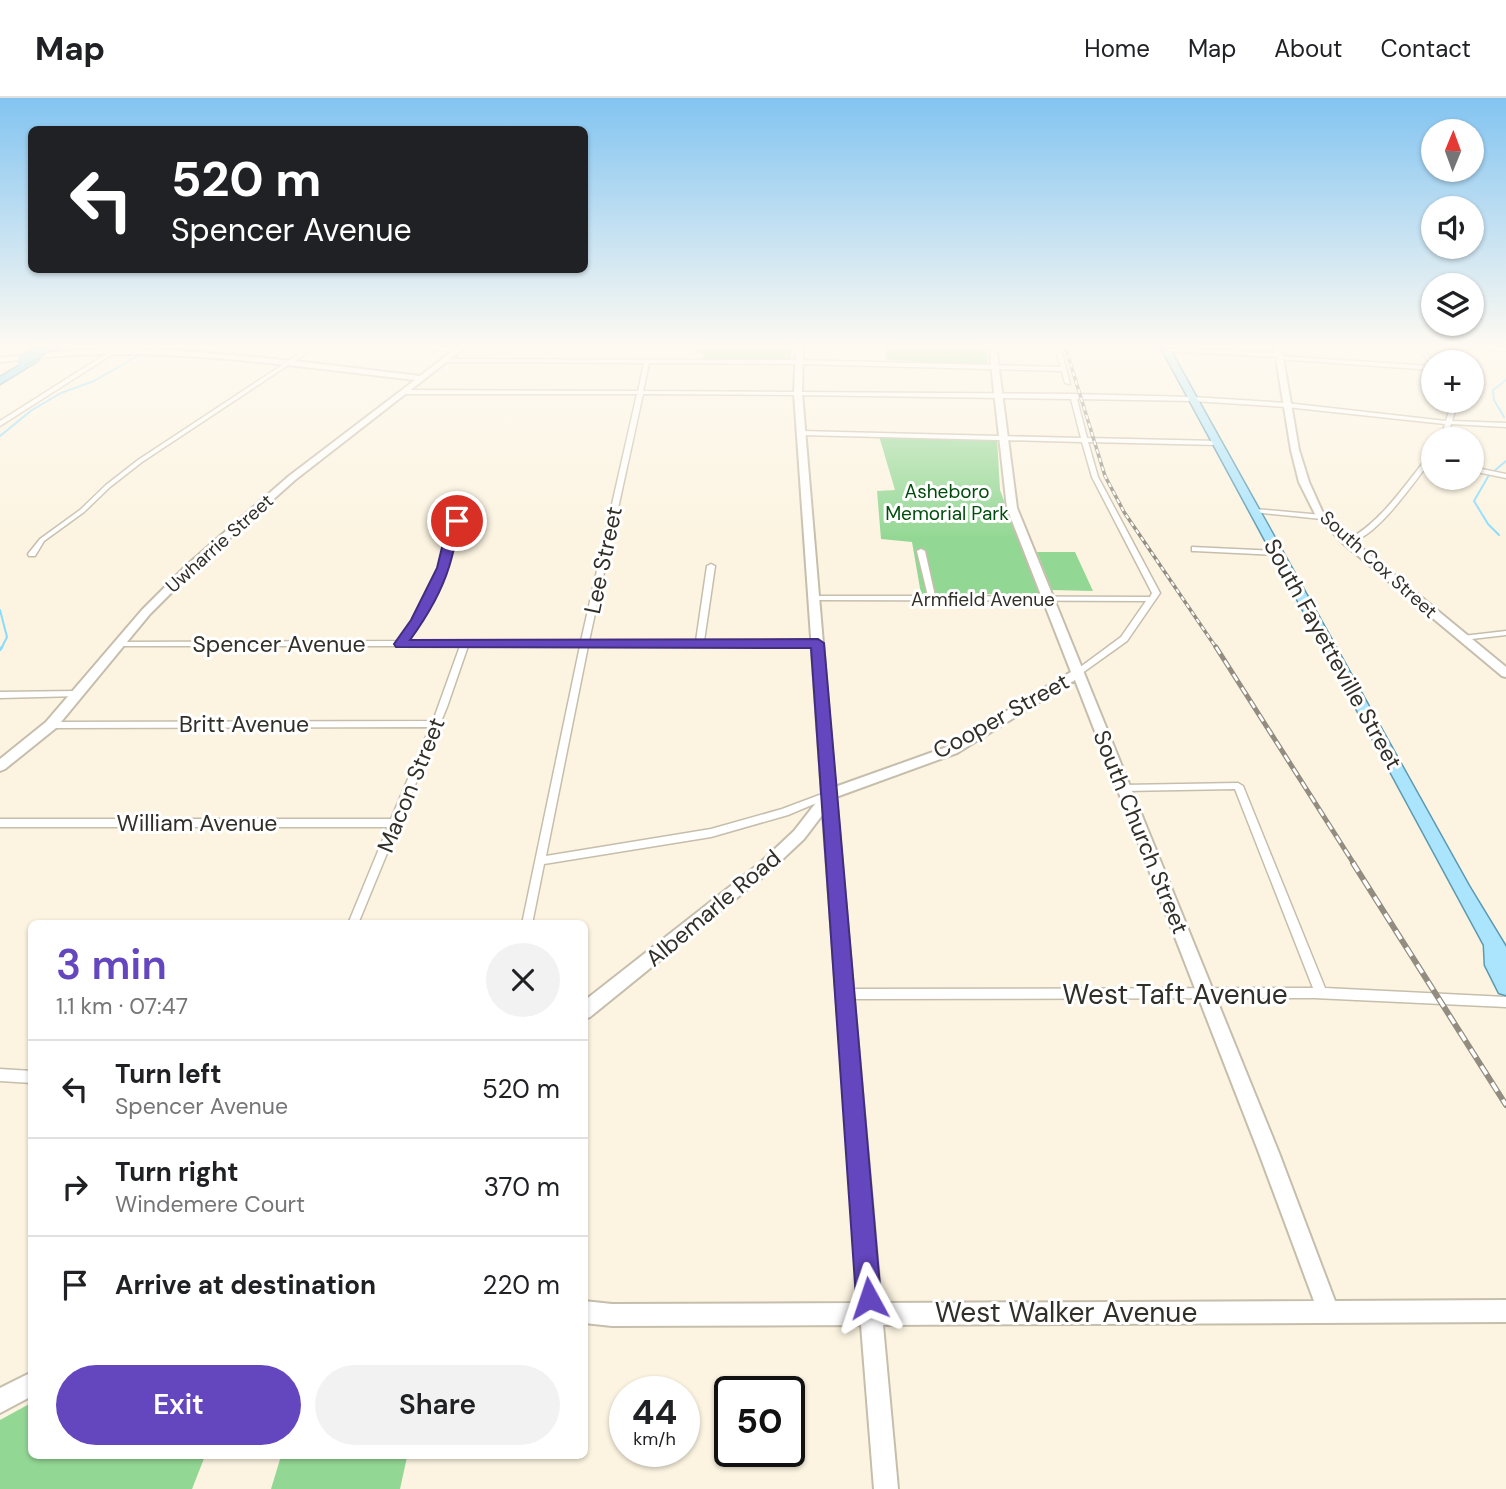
<!DOCTYPE html>
<html lang="en">
<head>
<meta charset="utf-8">
<style>
	body { margin:0; font-family:"DM Sans",sans-serif; background:#f2f2f2; color:#202124; height:100vh; display:flex; flex-direction:column; font-size:26px; white-space:nowrap }
	* { box-sizing:border-box; margin:0 }
	p { font-size:23px; color:#757577 }
	.icon { flex:none; width:38px; height:38px; fill:none; stroke:currentColor; stroke-width:2; stroke-linecap:round; stroke-linejoin:round }
	.map { position:relative; flex:1; overflow:hidden }
	.details { position:absolute; left:28px; top:822px; width:560px; height:539px; display:flex; flex-direction:column; background:#fff; border-radius:10px; box-shadow:0 2px 5px #0004 }
	.details>* { flex:none }
	.guide { position:absolute; left:28px; top:28px; width:560px; height:147px; border-radius:10px; box-shadow:0 2px 5px #0004; background:#202124; color:#fff; overflow:hidden }
	.needle { width:46px; rotate:1deg }
	.tools { position:absolute; left:1421px; top:21px; display:grid; gap:14px }
	.tools a { display:grid; place-items:center; width:63px; height:63px; border-radius:50%; background:#fff; box-shadow:0 2px 5px #0004; font-size:35px }
	.speed { position:absolute; left:609px; top:1278px; display:flex; gap:14px; font-size:35px; font-weight:700; text-align:center }
	.speed>* { display:grid; place-content:center; width:91px; height:91px; border-radius:50%; background:#fff; box-shadow:0 2px 5px #0004; line-height:1 }
	.speed small { font-size:18px; font-weight:400 }
	.speed .limit { border:4px solid #111; border-radius:10px; background:#fff; color:#111 }
	.pin { position:absolute; display:grid; place-items:center; width:60px; height:60px; color:#fff; margin:-30px; border:4px solid #fff; border-radius:50%; box-shadow:0 2px 7px #0007 }
	.me { position:absolute; width:77px; margin:-38px; rotate:355deg; stroke-linejoin:round; filter:drop-shadow(0 0 5px #0008) }
	.turn { display:flex; align-items:center; gap:24px; height:147px; padding:0 28px; font-size:32px }
	.turn .icon { width:91px; height:91px; stroke-width:2.5 }
	.turn b { display:block; font-size:49px; line-height:60px }
	.round { display:grid; place-items:center; flex:none; width:74px; height:74px; border-radius:37px; background:#f2f2f2 }
	.summary { display:flex; align-items:center; justify-content:space-between; height:119px; padding:0 28px }
	h1 { font-size:42px; font-weight:600; line-height:52px; color:#6446bf }
	.button { display:flex; gap:14px; margin-top:auto; padding:14px 28px }
	.button a { flex:1; height:80px; border-radius:42px; background:#6446bf; color:#fff; font-size:28px; font-weight:600; line-height:80px; text-align:center }
	.button a+a { background:#f2f2f2; color:#202124 }
	ul { padding:0; list-style:none }
	li { display:flex; align-items:center; gap:21px; height:98px; padding:0 28px; border-top:2px solid #e0e0e0 }
	li div { flex:1 }
	li b { display:block; font-size:26px }
	li em { font-style:normal }
	header { display:flex; align-items:center; gap:42px; box-sizing:border-box; height:98px; padding:0 35px; background:#fff; border-bottom:2px solid #e0e0e0 }
	header strong { font-size:33px }
	nav { display:flex; gap:38px; margin-inline-start:auto; font-size:24px }
	.map>svg:first-child { display:block }
	.green { fill:#93d794 }
	.lines { fill:none; stroke-linecap:round; stroke-linejoin:round }
	.stream-far1 { stroke:#89dbfe; stroke-width:2 }
	.stream { stroke:#89dbfe; stroke-width:2.5 }
	.street-casing { stroke:#c6beac; stroke-width:3 }
	.secondary-casing { stroke:#c6beac; stroke-width:4 }
	.primary-casing { stroke:#5c9ab2; stroke-width:3 }
	.highway-casing { stroke:#5c9ab2; stroke-width:3 }
	.street { fill:#fff; fill-rule:evenodd }
	.secondary { fill:#fff; fill-rule:evenodd }
	.primary { fill:#abe5fd; fill-rule:evenodd }
	.highway { fill:#73d3fc; fill-rule:evenodd }
	.rail-far2-casing { stroke:#928d80; stroke-width:3.5 }
	.rail-far1-casing { stroke:#928d80; stroke-width:5 }
	.rail-casing { stroke:#928d80; stroke-width:6 }
	.rail-far2 { stroke:#fff; stroke-width:2; stroke-dasharray:4.5; stroke-linecap:butt }
	.rail-far1 { stroke:#fff; stroke-width:2.5; stroke-dasharray:8; stroke-linecap:butt }
	.rail { stroke:#fff; stroke-width:3.5; stroke-dasharray:10; stroke-linecap:butt }
	.highway-bridge-casing { stroke:#5c9ab2; stroke-width:12; stroke-linecap:butt }
	.highway-bridge { stroke:#73d3fc; stroke-width:10 }
	.route { fill:#6446bf; stroke:#412e7c; stroke-width:2 }
	.labels { text-anchor:middle; stroke-width:6; stroke-linejoin:round; paint-order:stroke }
	.far-park-label { font-size:19px; fill:#004d0c; stroke:#fff }
	.far-street-label { font-size:19px; fill:#322f28; stroke:#fff }
	.street-label { font-size:23px; fill:#322f28; stroke:#fff }
	.near-street-label { font-size:28px; fill:#322f28; stroke:#fff }
</style>
</head>
<body>
<header>
<strong>Map</strong>
<nav><a>Home</a><a>Map</a><a>About</a><a>Contact</a></nav>
</header>
<div class="map">
<svg width="1506" height="1391" viewBox="0 0 1506 1391">
	<rect width="100%" height="100%" fill="#fcf4e1"/>
	<path class="green" d="M698 248H792L790 261H703V256L693 255Z
		M885 248H985L988 267 886 262Z
		M879 338 997 340 1000 392 1039 496H921L912 444 881 441 877 393 895 392Z
		M1037 454H1075L1093 493 1052 492Z
		M31 1305 32 1358H205L192 1391H0V1322Z
		M281 1358 407 1359 400 1391H271Z"/>
	<g class="lines">
		<path class="stream-far1" d="M150 251 156 248
			M1504 319 1494 302 1493 292 1506 282
			M0 338 32 312 61 295 94 283 141 256
			M1493 374 1506 363
			M1489 377 1474 403 1488 426 1499 437
			M0 512 7 539 1 551"/>
		<path class="stream" d="M0 552 2 549"/>
		<defs>
			<path id="street" d="M311 248H317L142 364 110 389 84 414 44 443 35 458H29L28 456 40 441 80 412 106 387 138 362Z
				M406 248 457 250 460 252 457 254 409 250Z
				M1054 248H1060L1070 286 1065 285 1062 273 798 266 649 265 643 293 1073 296 1193 299 1286 305 1446 323 1452 303H1458L1452 323 1506 325V329L1451 326 1447 341H1441L1445 326 1286 309 1193 303 1077 301 1087 340 1218 343 1221 345 1218 347 1088 344 1098 379 1160 495 1127 543 1078 578 1075 577 1074 575 1075 573 1121 539 1146 503 814 502 810 500 814 498H928L917 453 921 451 925 453 935 498 1150 499 1152 495 1092 379 1082 344 801 337 798 335 801 333 1081 340 1071 301 798 297 643 296 589 543H696L707 468 711 466 715 468 704 543H818L822 545 818 547 588 548 546 758 711 731 782 711 830 693 833 694 835 696 833 698 788 717 711 739 544 766 532 826H522L580 548H468L447 609 358 826H348L388 729H0V721H391L430 629 51 630 47 627 51 624 433 623 460 548H119L115 546 119 544 399 543 413 523 439 470 447 437 440 430 441 424 459 422 461 429 454 437 447 470 421 523 407 543H581L637 296H405L402 294 405 292 638 293 644 265 443 264 441 263V261L798 262 1061 269ZM454 425 455 429 451 433 446 429V427Z
				M1417 248H1421L1434 264 1433 267H1431Z
				M1459 248 1506 249V253L1462 250Z
				M117 249 120 251 119 252 0 328V323Z
				M1166 250 1279 255 1282 257 1279 258 1433 268V272L1277 261 1276 260 1279 259 1164 253 1163 252Z
				M1433 354V360C1415 382 1375 444 1346 445V443C1383 423 1405 386 1431 355Z
				M1472 369 1506 376V380L1472 373Z
				M1255 411 1322 417 1325 419 1322 421 1253 414V412Z
				M1192 449 1277 453 1281 455 1277 457 1195 453H1192Z
				M1506 533V537L1463 542 1459 540 1463 538Z
				M77 593 81 596 80 598 0 600V594Z
				M1238 685 1243 688 1325 890 1506 899V909L1314 900 843 901 839 900 837 896 839 892 843 891 1313 890 1235 691 1124 693 1119 690 1124 687Z
				M0 971 32 973V985L0 983Z"/>
			<path id="secondary" d="M459 248H467L295 382 195 471 150 516 56 630 5 671 0 673V661L46 624 142 512 187 467 289 378 415 282C312 270 210 255 106 256 71 256 35 260 0 264V260C35 256 71 252 106 251 211 251 316 266 420 278Z
				M796 248H803L802 295 835 689 947 649 1071 574 1007 410 989 248H996L1017 410 1279 1055 1335 1203 1506 1202V1224L883 1227 898 1391H874L861 1227 612 1228 584 1225V1203L612 1206 859 1205 823 716 804 741 770 773 590 919 584 921V903L760 765 794 733 822 697 794 295ZM1075 582 1259 1055 1314 1203 881 1205 836 699 957 655Z
				M1274 248H1281L1299 352 1309 384 1322 413 1352 442 1506 569V579L1502 578 1344 446 1315 416 1299 384 1291 352Z
				M32 1274V1298L0 1315V1290Z"/>
			<path id="primary" d="M1160 248H1168L1469 788 1506 849V897L1499 895 1485 867 1484 847Z"/>
			<path id="highway" d="M49 248H61L52 253 49 252Z
				M33 259 38 262 36 264 0 286V279Z"/>
		</defs>
		<use href="#street" class="street-casing"/>
		<use href="#secondary" class="secondary-casing"/>
		<use href="#primary" class="primary-casing"/>
		<use href="#highway" class="highway-casing"/>
		<use href="#street" class="street"/>
		<use href="#secondary" class="secondary"/>
		<use href="#primary" class="primary"/>
		<use href="#highway" class="highway"/>
		<defs>
			<path id="rail-far2" d="M1065 248 1105 378 1124 414 1217 551"/>
			<path id="rail-far1" d="M1216 549 1354 766"/>
			<path id="rail" d="M1353 765 1506 1007"/>
		</defs>
		<use href="#rail-far2" class="rail-far2-casing"/>
		<use href="#rail-far1" class="rail-far1-casing"/>
		<use href="#rail" class="rail-casing"/>
		<use href="#rail-far2" class="rail-far2"/>
		<use href="#rail-far1" class="rail-far1"/>
		<use href="#rail" class="rail"/>
		<defs>
			<path id="highway-bridge" d="M22 263 43 251"/>
		</defs>
		<use href="#highway-bridge" class="highway-bridge-casing"/>
		<use href="#highway-bridge" class="highway-bridge"/>
	</g>
	<linearGradient id="sky" x2="0" y2="1"><stop stop-color="#82c4f1"/><stop offset="0.56" stop-color="#fefaf2"/><stop offset="1" stop-color="#fefaf2" stop-opacity="0"/></linearGradient>
	<rect width="1506" height="442" fill="url(#sky)"/>
	<path class="route" d="M453 421H461L464 429C454 442 454 454 449 469 441 495 426 520 410 542L818 541 824 545 881 1200 877 1209 869 1212 860 1209 856 1200 811 550 396 549 394 546 411 522 437 470 445 437 452 429Z"/>
	<g class="labels">
		<g class="far-park-label">
			<text x="947" y="400">Asheboro<tspan x="947" dy="22">Memorial Park</tspan></text>
		</g>
		<g class="far-street-label">
			<text transform="translate(219 445) rotate(-42)" y="7">Uwharrie Street</text>
			<text transform="translate(1379 466) rotate(42)" y="7">South Cox Street</text>
			<text x="983" y="508">Armfield Avenue</text>
		</g>
		<g class="street-label">
			<text transform="translate(603 462) rotate(-78)" y="8">Lee Street</text>
			<text x="279" y="554">Spencer Avenue</text>
			<text transform="translate(1333 556) rotate(61)" y="8">South Fayetteville Street</text>
			<text transform="translate(1001 618) rotate(-29)" y="8">Cooper Street</text>
			<text x="244" y="634">Britt Avenue</text>
			<text transform="translate(411 687) rotate(-68)" y="8">Macon Street</text>
			<text x="197" y="733">William Avenue</text>
			<text transform="translate(1141 734) rotate(68)" y="8">South Church Street</text>
			<text transform="translate(713 810) rotate(-40)" y="8">Albemarle Road</text>
		</g>
		<g class="near-street-label">
			<text x="1175" y="906">West Taft Avenue</text>
			<text x="1066" y="1224">West Walker Avenue</text>
		</g>
	</g>
</svg>
<div class="tools">
<a><svg class="needle" viewBox="-14 -14 28 28"><path d="M0-13l5 13h-10z" fill="#e53935"/><path d="M0 13l5-13h-10z" fill="#757577"/></svg></a>
<a><svg class="icon" aria-label="sound" viewBox="0 0 24 24"><path d="M4 9h4l5-4v14l-5-4H4zM17 9q2 3 0 6"/></svg></a>
<a><svg class="icon" aria-label="layers" viewBox="0 0 24 24"><path d="M12 4l9 5-9 5-9-5zM3 14l9 5 9-5"/></svg></a>
<a>+</a>
<a>−</a>
</div>
<div class="speed"><div>44<small>km/h</small></div><div class="limit">50</div></div>
<div class="pin" style="left:457px;top:423px;background:#d93025"><svg class="icon" aria-label="arrive" viewBox="0 0 24 24"><path d="M6 21V4h12l-3 4 3 4H6"/></svg></div>
<svg class="me" style="left:869px;top:1200px" viewBox="-20 -20 40 40"><path d="M0-17L14 15 0 8-14 15z" fill="#6446bf" stroke="#fff" stroke-width="4"/></svg>
<div class="guide">
<div class="turn"><svg class="icon" aria-label="left" viewBox="0 0 24 24"><path d="M17 20v-9H6M10 6l-5 5 5 5"/></svg><div><b>520 m</b>Spencer Avenue</div></div>
</div>
<section class="details">
<div class="summary"><div><h1>3 min</h1><p>1.1 km · 07:47</p></div><a class="round"><svg class="icon" aria-label="close" viewBox="0 0 24 24"><path d="M6 6l12 12M18 6L6 18"/></svg></a></div>
<ul>
<li><svg class="icon" aria-label="left" viewBox="0 0 24 24"><path d="M17 20v-9H6M10 6l-5 5 5 5"/></svg><div><b>Turn left</b><p>Spencer Avenue</p></div><em>520 m</em></li>
<li><svg class="icon" aria-label="right" viewBox="0 0 24 24"><path d="M7 20v-9h11M14 6l5 5-5 5"/></svg><div><b>Turn right</b><p>Windemere Court</p></div><em>370 m</em></li>
<li><svg class="icon" aria-label="arrive" viewBox="0 0 24 24"><path d="M6 21V4h12l-3 4 3 4H6"/></svg><div><b>Arrive at destination</b></div><em>220 m</em></li>
</ul>
<div class="button"><a>Exit</a><a>Share</a></div>
</section>
</div>
</body>
</html>
